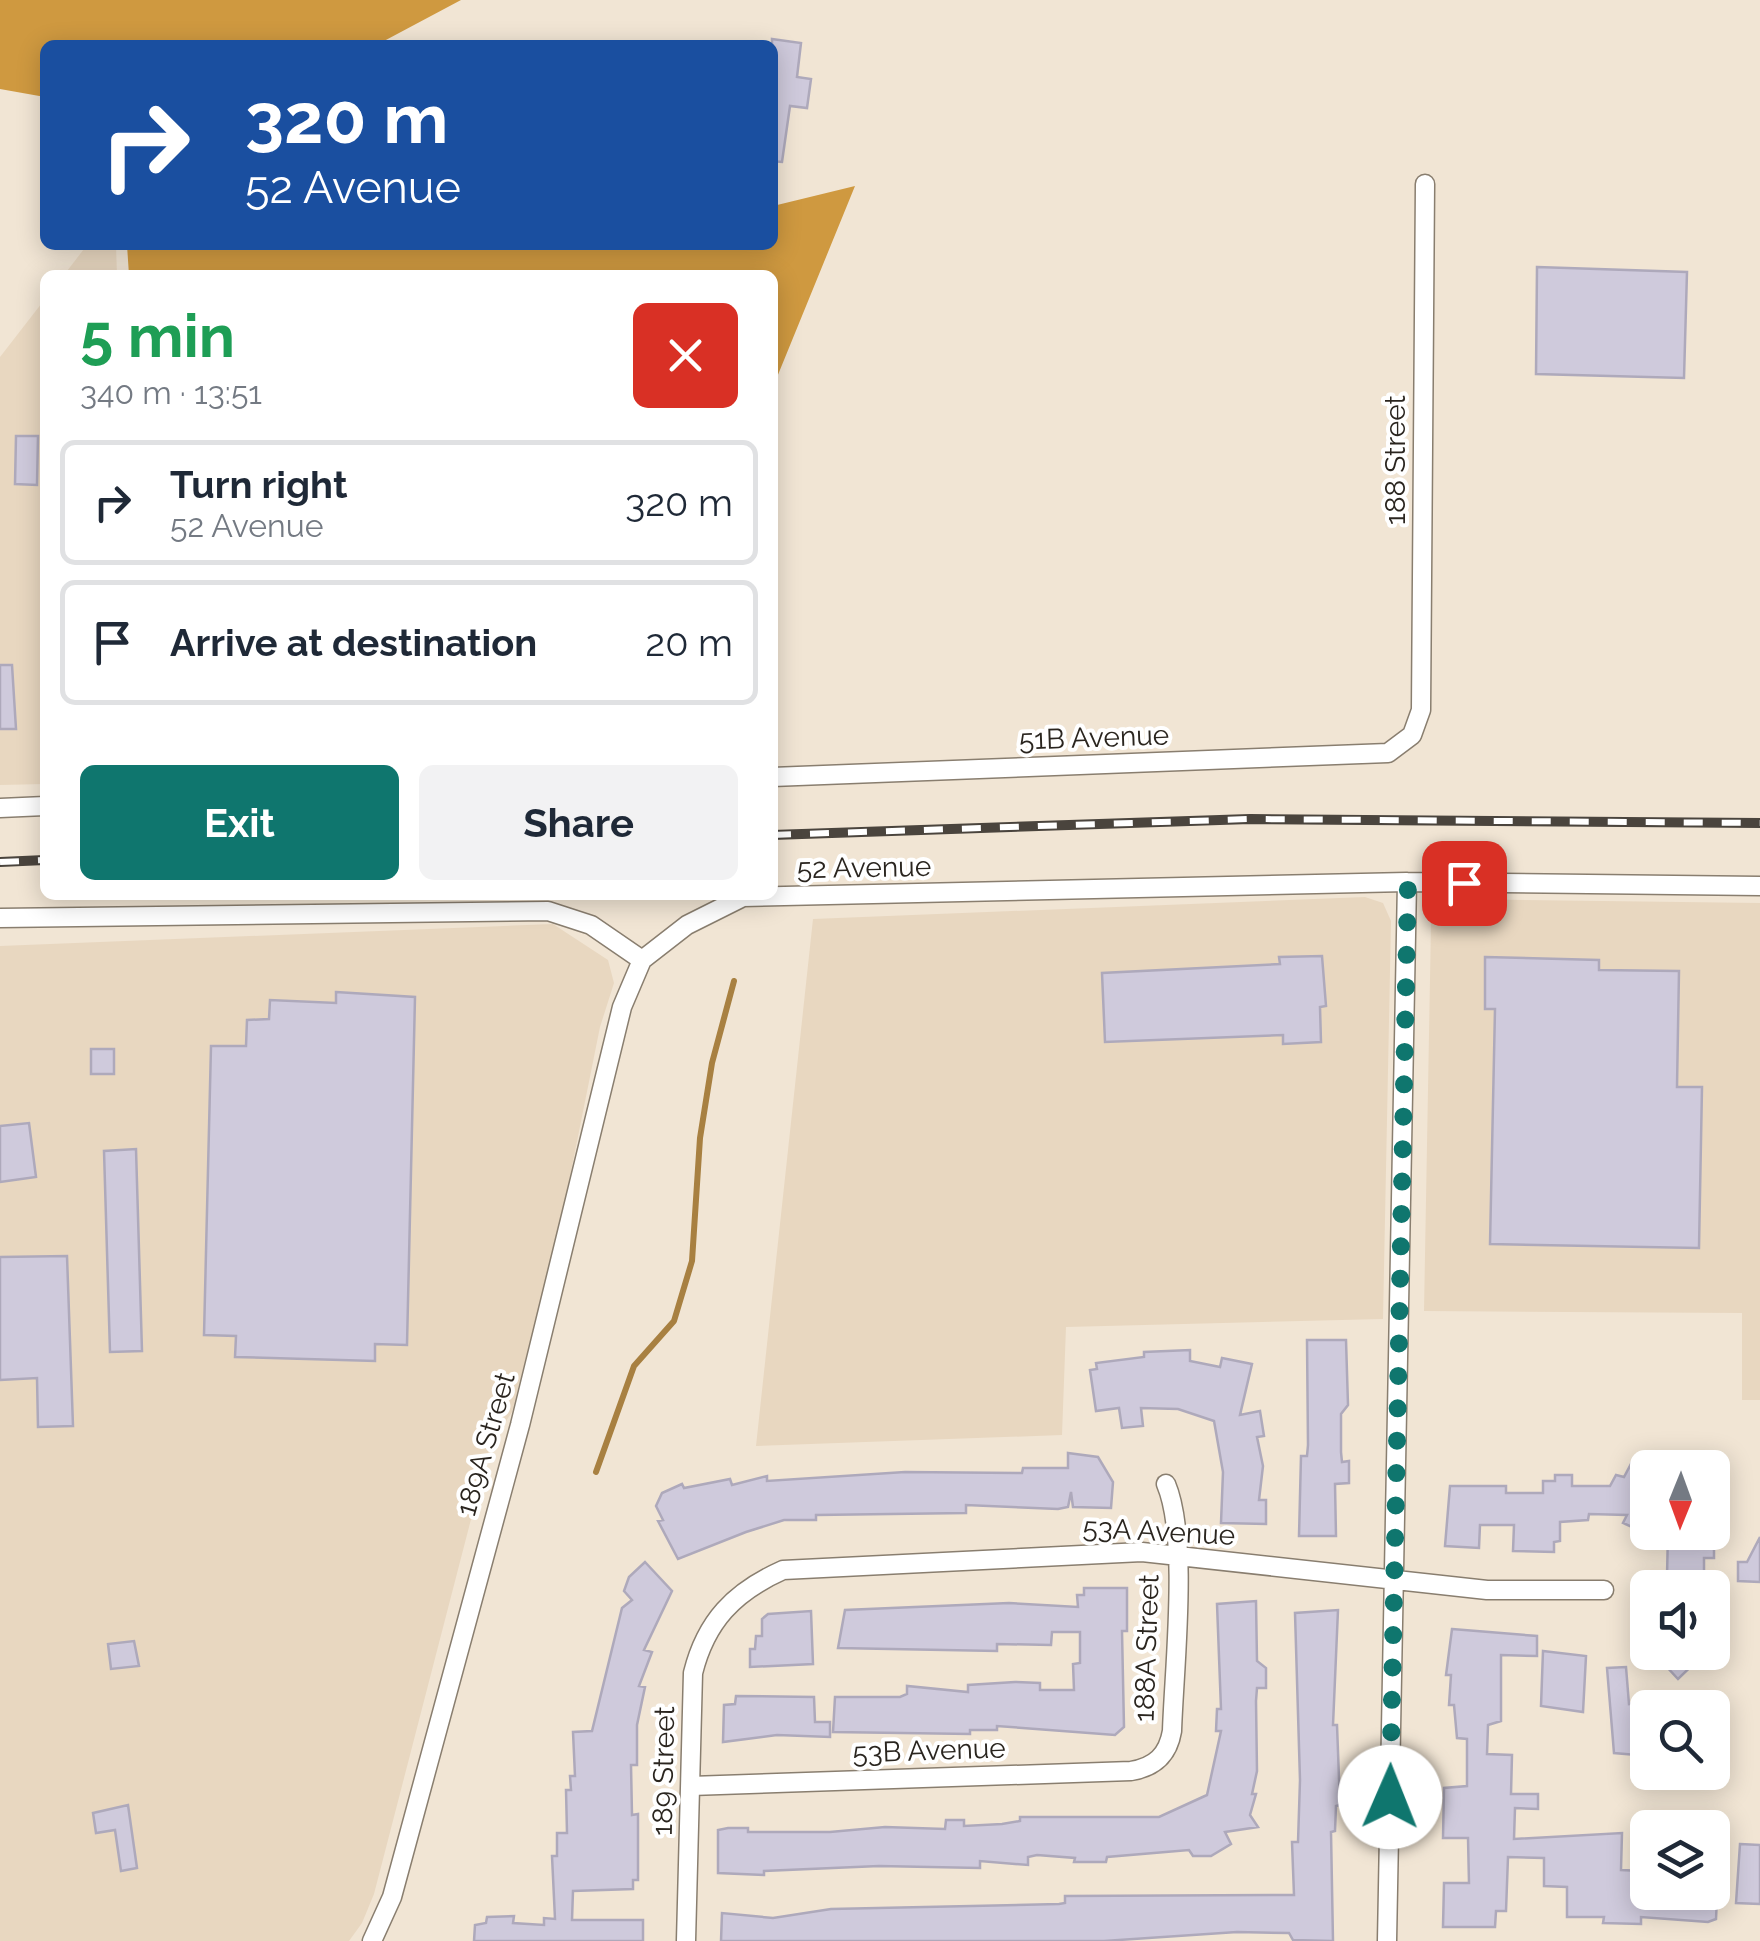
<!DOCTYPE html>
<html lang="en">
<head>
<meta charset="utf-8">
<style>
	body { margin:0; font-family:Raleway,sans-serif; background:#f2f2f3; color:#1f2937; height:100vh; display:flex; flex-direction:column; font-size:38px; white-space:nowrap }
	* { box-sizing:border-box; margin:0 }
	p { font-size:32px; color:#747a83 }
	.icon { flex:none; width:55px; height:55px; fill:none; stroke:currentColor; stroke-width:2; stroke-linecap:round; stroke-linejoin:round }
	.map { position:relative; flex:1; overflow:hidden }
	.details { position:absolute; left:40px; top:270px; width:738px; height:630px; display:flex; flex-direction:column; background:#fff; border-radius:15px; box-shadow:0 5px 25px #0003 }
	.details>* { flex:none }
	.banner { position:absolute; left:40px; top:40px; width:738px; height:210px; border-radius:15px; box-shadow:0 5px 25px #0003; background:#1a4fa0; color:#fff; overflow:hidden }
	.needle { width:65px; rotate:181deg }
	.buttons { position:absolute; left:1630px; top:1450px; display:grid; gap:20px }
	.buttons a { display:grid; place-items:center; width:100px; height:100px; border-radius:15px; background:#fff; box-shadow:0 5px 25px #0003; font-size:50px }
	.pin { position:absolute; display:grid; place-items:center; width:85px; height:85px; color:#fff; margin:-42px; border-radius:20px; box-shadow:0 5px 15px #0006 }
	.me { position:absolute; width:110px; margin:-55px; rotate:1deg; stroke-linejoin:round; filter:drop-shadow(0 0 8px #0008) }
	.turn { display:flex; align-items:center; gap:35px; height:210px; padding:0 40px; font-size:45px }
	.turn .icon { width:130px; height:130px; stroke-width:2.5 }
	.turn b { display:block; font-size:70px; line-height:85px }
	.round { display:grid; place-items:center; flex:none; width:105px; height:105px; border-radius:15px; background:#f2f2f3 }
	.summary { display:flex; align-items:center; justify-content:space-between; height:170px; padding:0 40px }
	h1 { font-size:60px; font-weight:700; line-height:75px; color:#1e9e55 }
	.cta { display:flex; gap:20px; margin-top:auto; padding:20px 40px }
	.cta a { flex:1; height:115px; border-radius:15px; background:#0f766e; color:#fff; font-size:40px; font-weight:700; line-height:115px; text-align:center }
	.cta a+a { background:#f2f2f3; color:#1f2937 }
	ul { padding:0; list-style:none }
	li { display:flex; align-items:center; gap:30px; height:125px; margin:0 20px 15px; padding:0 20px; border:5px solid #e0e1e3; border-radius:15px }
	li div { flex:1 }
	li b { display:block; font-size:38px }
	li em { font-style:normal }
	.map>svg:first-child { display:block }
	.built { fill:#e8d7c0 }
	.forest { fill:#cf9940 }
	.lines { fill:none; stroke-linecap:round; stroke-linejoin:round }
	.stream { stroke:#a88041; stroke-width:6 }
	.building { fill:#cfcadc; stroke:#aea9bb; stroke-width:2.5 }
	.minor-casing { stroke:#897e6f; stroke-width:21 }
	.minor { stroke:#fff; stroke-width:18 }
	.rail-casing { stroke:#4a443d; stroke-width:10 }
	.rail { stroke:#fff; stroke-width:6; stroke-dasharray:19; stroke-linecap:butt }
	.route { stroke:#0f766e; stroke-width:18; stroke-dasharray:0 32.4 }
	.labels { text-anchor:middle; stroke-width:8; stroke-linejoin:round; paint-order:stroke }
	.street-label { font-size:28px; fill:#2a251f; stroke:#fff }
</style>
</head>
<body>
<div class="map">
<svg width="1760" height="1941" viewBox="0 0 1760 1941">
	<rect width="100%" height="100%" fill="#f1e5d4"/>
	<path class="built" d="M87 245H116L117 275H64Z
		M45 299V784L0 785V357Z
		M1365 897 1383 903 1391 921 1383 1319 1066 1327 1062 1435 756 1446 813 919Z
		M1455 899 1760 903V1400H1742V1313L1424 1311 1431 924 1438 906Z
		M553 924 608 960 614 983 600 1027 562 1216 512 1412 490 1446 374 1894 362 1923 349 1941H0V946Z"/>
	<path class="forest" d="M0 0H461L384 41 385 45H45V97L0 89Z
		M855 186 773 387 772 275H129L127 245H772L773 206Z"/>
	<g class="lines">
		<path class="stream" d="M596 1472 634 1366 674 1321 692 1261 700 1138 712 1063 734 981"/>
	</g>
	<path class="building" d="M772 39 801 43 797 77 811 79 807 108 790 106 782 162 772 161Z
		M1537 267 1687 272 1684 378 1536 374Z
		M16 436H38L37 485 15 484Z
		M0 665H12L16 729H0Z
		M1322 956 1326 1006 1320 1007 1321 1042 1283 1044V1035L1105 1042 1102 973 1280 964 1279 957Z
		M1485 957 1599 960V970L1679 971 1677 1087H1702L1699 1248 1490 1244 1495 1009H1485Z
		M336 992 415 997 407 1345 375 1344V1361L235 1357 236 1336 204 1335 211 1046H246L247 1020 269 1019 270 1000 336 1003Z
		M91 1049H114V1074H91Z
		M29 1123 36 1177 0 1182V1126Z
		M136 1149 142 1351 110 1352 104 1151Z
		M67 1256 73 1426 38 1427 37 1378 0 1380V1257Z
		M1307 1340H1346L1348 1405 1341 1414V1452L1342 1462 1349 1461V1483L1335 1484 1336 1536H1299L1301 1456H1307L1308 1445Z
		M1190 1350V1361L1220 1367 1222 1358 1252 1364 1240 1415 1260 1411 1264 1436 1257 1437 1263 1466 1259 1500H1266V1524L1221 1523 1223 1472 1214 1421 1178 1409 1141 1408 1143 1426 1122 1428 1119 1408 1096 1411 1090 1370 1097 1369 1096 1363 1144 1357V1352Z
		M1068 1453 1098 1457 1113 1482 1111 1508 1073 1507 1071 1492 1068 1507 1058 1509 966 1505V1513L816 1515V1520H784L746 1532 678 1559 658 1521 663 1520 656 1506 662 1493 682 1484 684 1488 730 1479 732 1485 767 1476V1481L905 1472 1022 1473 1023 1468H1068Z
		M1632 1462 1648 1470V1534L1623 1523 1627 1515 1589 1514 1588 1520 1560 1522V1541L1554 1542V1552L1513 1551 1514 1525H1480L1479 1548 1445 1546 1450 1486H1506V1493H1543V1481H1555V1475H1572V1486H1610L1616 1475 1624 1477Z
		M1668 1532 1714 1536V1558H1704V1573L1667 1576Z
		M1760 1537V1582L1738 1581V1562H1747Z
		M645 1562 672 1591 644 1650 652 1652 639 1686 645 1687 637 1725V1765H631L632 1815 638 1814V1880H633V1889L573 1891 572 1920H643V1941H474L475 1925 486 1923 487 1917 514 1916 513 1923 544 1925V1918L555 1919 552 1856H557V1833H567L566 1790H571L570 1776H575L573 1732 592 1731 622 1608 632 1600 624 1591 629 1577Z
		M1084 1588H1127V1631H1122L1124 1727 1115 1735 997 1726V1730H970V1734L833 1732 835 1697H900L907 1694V1686L968 1692V1685L1015 1682 1040 1683V1690H1074L1073 1664 1080 1663V1632H1052L1051 1645 997 1644V1651L838 1648 845 1610 1009 1603 1078 1607 1077 1595H1084Z
		M1256 1601 1257 1661 1266 1668V1688H1257L1256 1701 1257 1771 1252 1794H1256L1250 1815 1258 1827 1225 1832 1231 1844 1211 1856H1193L1189 1850 1107 1857 1106 1862H1074L1075 1858 1037 1855 1028 1857V1865L980 1861V1868L879 1866 764 1871V1875L718 1873V1830L728 1828H748V1832H830L885 1827 945 1829 946 1820H964V1826L1002 1824 1020 1821V1817H1159L1207 1795 1221 1731H1216L1217 1709H1221L1217 1604Z
		M1338 1610 1333 1725H1337L1340 1805 1336 1806 1335 1831 1331 1832 1333 1941 1293 1940 1289 1933 1237 1932 1104 1941H721L722 1913 773 1918 831 1909 1059 1904 1065 1903V1896L1294 1895 1292 1842H1298L1300 1780 1295 1613Z
		M811 1611 813 1664 750 1667V1649H755L756 1636H762V1619L768 1614Z
		M1452 1629 1537 1636V1656L1501 1655V1721L1488 1725 1487 1754 1512 1755 1511 1794H1538V1809L1515 1808 1514 1839 1622 1833 1621 1870 1642 1871V1892H1705V1897L1717 1898 1716 1919 1708 1922 1641 1917V1924L1603 1923 1604 1917H1567V1887L1544 1886V1858L1508 1857 1506 1911H1496L1495 1927H1443L1444 1883H1469L1468 1838H1443L1444 1788 1467 1786V1739L1457 1738 1454 1705H1449L1451 1675H1446Z
		M134 1641 139 1666 111 1669 108 1644Z
		M1543 1651 1586 1656 1583 1712 1541 1706Z
		M1653 1652H1706L1678 1679Z
		M1626 1667 1629 1704 1648 1702V1756L1614 1753 1607 1668Z
		M736 1696 814 1697 815 1722H830V1737L777 1735 723 1742 724 1705 735 1704Z
		M128 1805 137 1868 121 1871 115 1830 96 1833 93 1813Z
		M1740 1844 1760 1845V1904L1736 1903Z"/>
	<g class="lines">
		<defs>
			<path id="minor" d="M772 777 1388 753 1412 735 1421 710 1425 184
				M0 808 45 806
				M0 918 548 911 591 925 642 960
				M691 1786 1131 1771C1155 1767 1168 1755 1172 1731 1174 1668 1189 1538 1166 1484
				M372 1941 392 1897 520 1425 622 1007 642 960 687 925 743 897 1407 882 1760 886
				M686 1941 693 1673C706 1621 734 1592 783 1570L1142 1552 1487 1590H1604
				M1387 1941 1407 882"/>
		</defs>
		<use href="#minor" class="minor-casing"/>
		<use href="#minor" class="minor"/>
		<defs>
			<path id="rail" d="M772 835 1250 819 1760 823
				M0 862 45 860"/>
		</defs>
		<use href="#rail" class="rail-casing"/>
		<use href="#rail" class="rail"/>
	</g>
	<g class="lines">
		<path class="route" d="M1390 1797 1408 882 1464 883"/>
	</g>
	<g class="labels">
		<g class="street-label">
			<text transform="translate(1395 460) rotate(-90)" y="10">188 Street</text>
			<text transform="translate(1094 737) rotate(-2)" y="10">51B Avenue</text>
			<text transform="translate(864 867) rotate(-1)" y="10">52 Avenue</text>
			<text transform="translate(485 1444) rotate(-74)" y="10">189A Street</text>
			<text transform="translate(1159 1531) rotate(3)" y="10">53A Avenue</text>
			<text transform="translate(1146 1648) rotate(-88)" y="10">188A Street</text>
			<text transform="translate(929 1750) rotate(-2)" y="10">53B Avenue</text>
			<text transform="translate(663 1771) rotate(-89)" y="10">189 Street</text>
		</g>
	</g>
</svg>
<div class="buttons">
<a><svg class="needle" viewBox="-14 -14 28 28"><path d="M0-13l5 13h-10z" fill="#e53935"/><path d="M0 13l5-13h-10z" fill="#747a83"/></svg></a>
<a><svg class="icon" aria-label="sound" viewBox="0 0 24 24"><path d="M4 9h4l5-4v14l-5-4H4zM17 9q2 3 0 6"/></svg></a>
<a><svg class="icon" aria-label="search" viewBox="0 0 24 24"><circle cx="10" cy="10" r="6"/><path d="M15 15l6 6"/></svg></a>
<a><svg class="icon" aria-label="layers" viewBox="0 0 24 24"><path d="M12 4l9 5-9 5-9-5zM3 14l9 5 9-5"/></svg></a>
</div>
<div class="pin" style="left:1464px;top:883px;background:#d93025"><svg class="icon" aria-label="arrive" viewBox="0 0 24 24"><path d="M6 21V4h12l-3 4 3 4H6"/></svg></div>
<svg class="me" style="left:1390px;top:1797px" viewBox="-20 -20 40 40"><circle r="19" fill="#fff"/><path d="M0-13L10 11 0 6-10 11z" fill="#0f766e"/></svg>
<div class="banner">
<div class="turn"><svg class="icon" aria-label="right" viewBox="0 0 24 24"><path d="M7 20v-9h11M14 6l5 5-5 5"/></svg><div><b>320 m</b>52 Avenue</div></div>
</div>
<section class="details">
<div class="summary"><div><h1>5 min</h1><p>340 m · 13:51</p></div><a class="round" style="background:#d93025;color:#fff"><svg class="icon" aria-label="close" viewBox="0 0 24 24"><path d="M6 6l12 12M18 6L6 18"/></svg></a></div>
<ul>
<li><svg class="icon" aria-label="right" viewBox="0 0 24 24"><path d="M7 20v-9h11M14 6l5 5-5 5"/></svg><div><b>Turn right</b><p>52 Avenue</p></div><em>320 m</em></li>
<li><svg class="icon" aria-label="arrive" viewBox="0 0 24 24"><path d="M6 21V4h12l-3 4 3 4H6"/></svg><div><b>Arrive at destination</b></div><em>20 m</em></li>
</ul>
<div class="cta"><a>Exit</a><a>Share</a></div>
</section>
</div>
</body>
</html>
